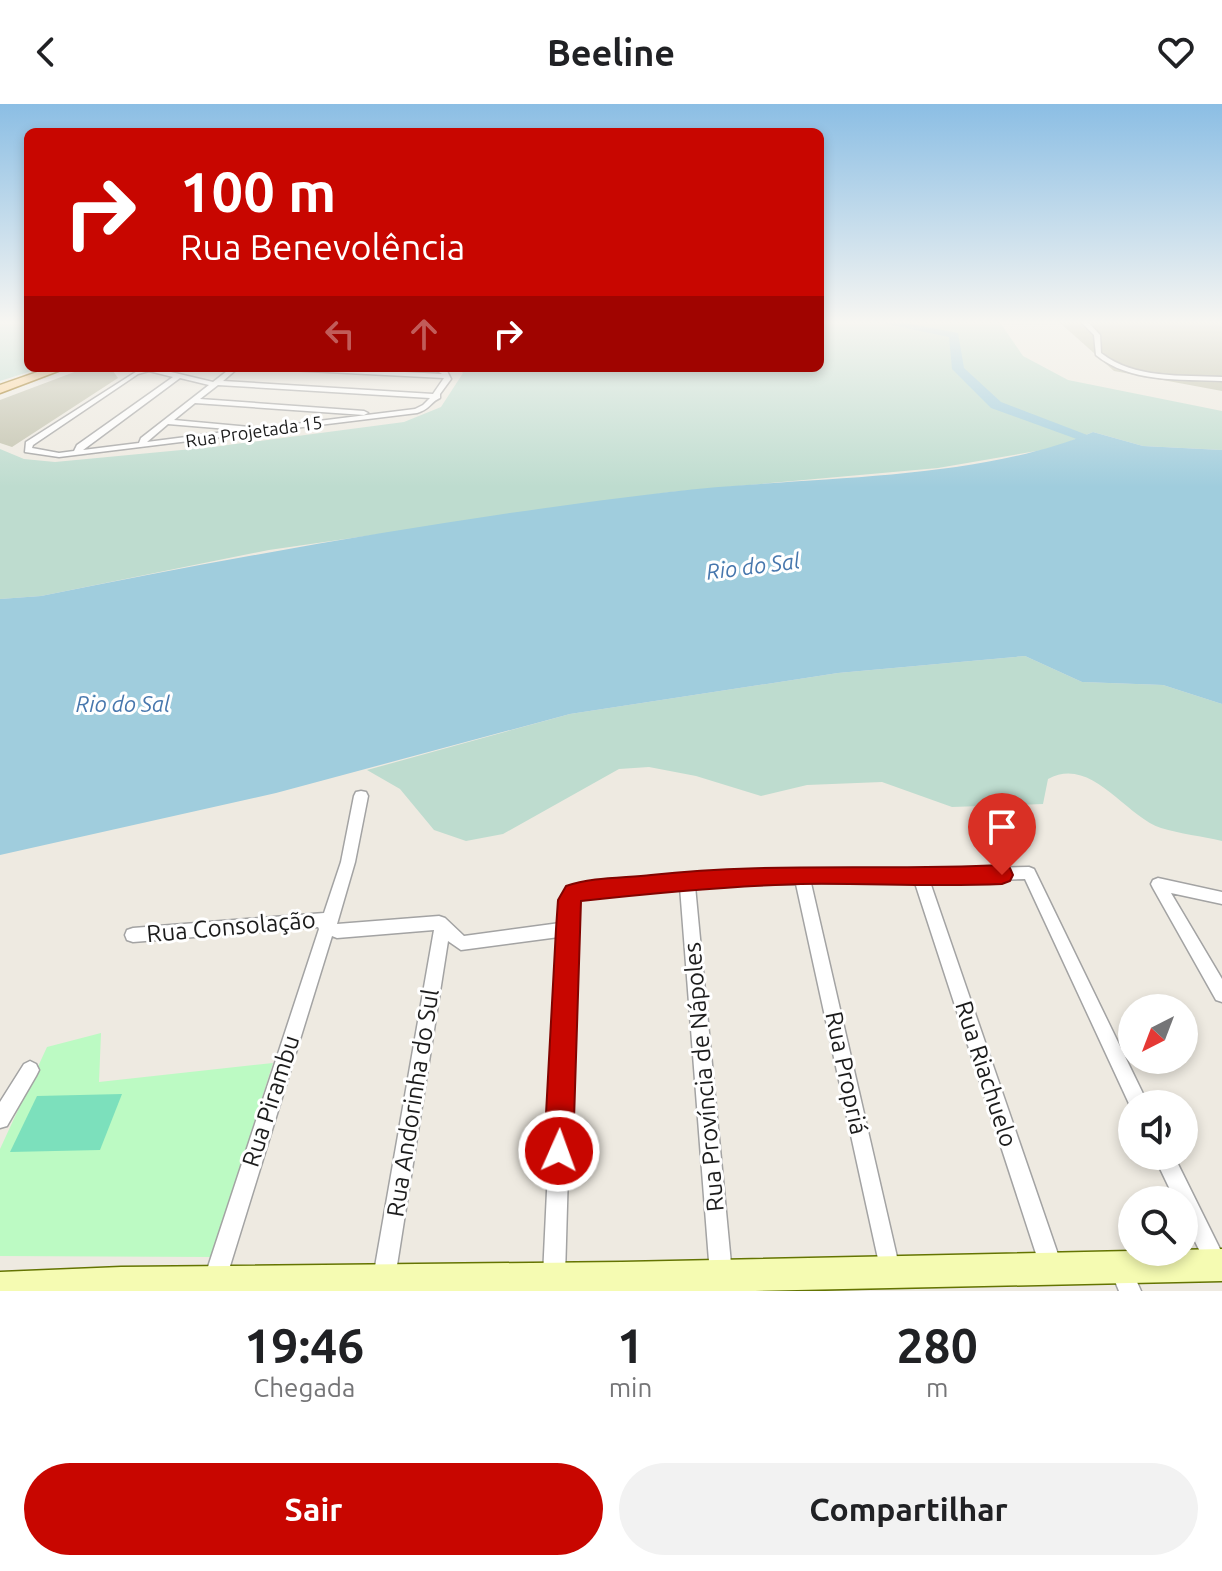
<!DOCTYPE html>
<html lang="pt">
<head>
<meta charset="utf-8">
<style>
	body { margin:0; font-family:Ubuntu,sans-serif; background:#f2f2f2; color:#202124; height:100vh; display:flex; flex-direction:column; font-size:30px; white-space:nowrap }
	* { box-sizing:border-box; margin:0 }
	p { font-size:26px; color:#757577 }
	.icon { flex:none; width:44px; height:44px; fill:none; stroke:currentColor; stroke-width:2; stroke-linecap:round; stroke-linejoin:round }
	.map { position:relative; height:1187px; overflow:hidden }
	.details { display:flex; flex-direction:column; background:#fff; flex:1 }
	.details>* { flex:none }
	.banner { position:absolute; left:24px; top:24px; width:800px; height:244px; border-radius:12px; box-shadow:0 4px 12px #0003; background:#c80600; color:#fff; overflow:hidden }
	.needle { width:52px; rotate:222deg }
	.buttons { position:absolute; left:1118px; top:890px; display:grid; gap:16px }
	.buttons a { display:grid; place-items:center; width:80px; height:80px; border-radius:50%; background:#fff; box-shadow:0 4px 12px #0003; font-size:40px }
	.pin { position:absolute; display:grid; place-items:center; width:68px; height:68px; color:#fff; margin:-82px -34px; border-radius:50% 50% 50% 0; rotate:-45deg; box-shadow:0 0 8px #0007 }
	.pin .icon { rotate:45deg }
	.me { position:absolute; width:88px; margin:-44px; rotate:2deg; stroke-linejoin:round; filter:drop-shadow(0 0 6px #0008) }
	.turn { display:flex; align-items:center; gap:28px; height:168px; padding:0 24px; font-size:36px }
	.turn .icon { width:104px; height:104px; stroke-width:2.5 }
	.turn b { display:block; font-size:56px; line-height:68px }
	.lanes { display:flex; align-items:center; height:76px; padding:0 24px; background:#0003; justify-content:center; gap:40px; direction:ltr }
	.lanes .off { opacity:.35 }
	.eta { display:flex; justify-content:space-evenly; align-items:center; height:136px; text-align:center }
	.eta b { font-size:48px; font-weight:700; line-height:56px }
	.action { display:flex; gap:16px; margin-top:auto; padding:16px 24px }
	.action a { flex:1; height:92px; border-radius:48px; background:#c80600; color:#fff; font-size:32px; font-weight:700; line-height:92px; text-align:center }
	.action a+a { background:#f2f2f2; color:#202124 }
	header { display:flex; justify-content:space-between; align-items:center; height:104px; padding:0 24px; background:#fff; font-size:36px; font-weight:700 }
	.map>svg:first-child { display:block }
	.construction { fill:#c2c2ad }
	.wetland { fill:#bedccf }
	.park { fill:#bcfac3 }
	.pitch { fill:#7ce0bc }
	.water { fill:#a0cddd }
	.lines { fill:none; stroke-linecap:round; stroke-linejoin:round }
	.river { fill:#a0cddd; fill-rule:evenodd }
	.street-casing { stroke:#a3a3a3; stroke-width:3 }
	.secondary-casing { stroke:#647402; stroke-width:3 }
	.primary-casing { stroke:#946800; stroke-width:3 }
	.street { fill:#fff; fill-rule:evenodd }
	.secondary { fill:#f5fbb2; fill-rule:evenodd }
	.primary { fill:#fed496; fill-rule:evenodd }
	.route { fill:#c80600; stroke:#820400; stroke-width:2 }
	.labels { text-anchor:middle; stroke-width:6; stroke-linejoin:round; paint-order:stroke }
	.far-street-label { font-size:18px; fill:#1c1c1c; stroke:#fff }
	.water-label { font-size:22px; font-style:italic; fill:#4777ad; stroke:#fff }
	.near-street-label { font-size:24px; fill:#1c1c1c; stroke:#fff }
</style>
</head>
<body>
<header><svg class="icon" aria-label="back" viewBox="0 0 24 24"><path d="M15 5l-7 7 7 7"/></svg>Beeline<svg class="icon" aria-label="heart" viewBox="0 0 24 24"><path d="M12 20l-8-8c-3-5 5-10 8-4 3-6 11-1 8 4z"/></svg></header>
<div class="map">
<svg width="1222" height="1187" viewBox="0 0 1222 1187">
	<rect width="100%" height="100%" fill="#eeeae1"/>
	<path class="construction" d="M1058 217H1222V287L1114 267Z
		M85 264H111L118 274 12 343 0 339V296Z"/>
	<path class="wetland" d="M0 217H28V264H41L0 277Z
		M820 217H999L1023 252 1068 276 1222 307V346L1143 342 1093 328 1054 344 938 364 671 388 269 446 41 492 0 495V345L24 355 55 358 213 343 404 318 441 303 463 269 456 264H820Z
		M1025 552 1082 578 1163 581 1222 600V737C1202 732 1180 730 1161 724 1124 711 1091 651 1048 675L1043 700 952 703 882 678 807 681 761 692 696 672 649 663 619 665 503 730 466 737 434 726 400 685 367 666 570 610 838 569Z"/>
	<path class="park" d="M101 929 99 978 273 959 212 1153 0 1152V1045L47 943Z"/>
	<path class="pitch" d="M122 990 100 1046 10 1048 37 992Z"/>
	<path class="water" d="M1093 328 1143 342 1222 346V600L1163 581 1082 578 1025 552 838 569 570 610 276 689 0 751V495L41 492C250 450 458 413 669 388 800 372 972 379 1093 328Z"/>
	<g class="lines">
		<path class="river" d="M871 217H896L958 229 964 264 1001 298 1116 342 1104 345 991 304 952 265 949 233Z"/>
		<defs>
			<path id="street" d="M1080 217H1087L1100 231 1101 249C1134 275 1182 271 1222 273V277C1180 275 1130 279 1096 251L1094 231Z
				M142 264H154L213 278 231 264H238L223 277 433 290 444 274 289 266 286 264H330L442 270 433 264H442L447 267 451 275 440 290V294C430 298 431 305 417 309L59 353 25 348 26 338ZM149 267 173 273 77 341 74 347 59 349 32 344 33 341 138 270ZM180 274 209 281 141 334 139 339 83 346ZM218 281 430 294 423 301 415 305 254 325 250 323 174 316 195 299 364 311 368 309 364 307 200 295ZM168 320 240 326 147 338Z
				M361 687 366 688 368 692 355 758 337 820 439 812 445 814 464 832 560 819 562 796 577 781 687 770 796 767 802 765 807 767 1029 763 1034 765 1148 1000H1132V1006L1025 775 930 778 1062 1162 1058 1169 1051 1173 1044 1169 1040 1162 915 779H811L900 1166 896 1173 889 1177 882 1173 796 780 695 782 732 1170 728 1177 721 1181 714 1177 710 1170 680 783 586 791 577 799 575 825 565 1172 561 1179 554 1183 547 1179 543 1172 559 833 461 846 448 837 395 1174 391 1181 384 1185 377 1181 373 1174 434 826 337 834 332 832 226 1175 223 1183 215 1186 207 1183 204 1175 319 825 318 823 133 838 127 836 125 831 127 826 133 824 324 809 341 758 354 692 356 688Z
				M1158 774 1222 788V800L1171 789 1222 875V898L1216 896 1153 784 1151 780 1153 776Z
				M30 957 36 960 39 966 36 972 7 1022 0 1024V998L24 960Z
				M1154 1052H1174L1222 1149V1165L1215 1167 1208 1164 1184 1115V1096H1175Z
				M1121 1154 1128 1158 1141 1187H1119L1110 1165 1114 1158Z"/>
			<path id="secondary" d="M1222 1145V1177L755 1187H0V1168L121 1163 622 1158Z"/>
			<path id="primary" d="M49 264H66L0 289V281Z"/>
		</defs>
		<use href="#street" class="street-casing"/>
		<use href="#secondary" class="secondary-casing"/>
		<use href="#primary" class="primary-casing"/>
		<use href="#street" class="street"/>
		<use href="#secondary" class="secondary"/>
		<use href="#primary" class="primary"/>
	</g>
	<linearGradient id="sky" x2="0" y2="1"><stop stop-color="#8bbee4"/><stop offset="0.57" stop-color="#f7f6f2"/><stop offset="1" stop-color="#f7f6f2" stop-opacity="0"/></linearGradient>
	<rect width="1222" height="383" fill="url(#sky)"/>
	<path class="route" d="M1002 761 1010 764 1013 771 1010 777 1002 780C933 783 868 779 801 780 727 782 654 789 581 797L573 1047 569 1057 559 1062 548 1057 544 1047 556 825 558 796 566 782C592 773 624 774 651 771 768 758 885 767 1002 761Z"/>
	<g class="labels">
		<g class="far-street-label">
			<text transform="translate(254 328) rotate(-8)" y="6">Rua Projetada 15</text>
		</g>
		<g class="water-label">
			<text transform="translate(753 462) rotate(-7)" y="8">Rio do Sal</text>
			<text x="123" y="608">Rio do Sal</text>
		</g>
		<g class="near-street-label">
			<text transform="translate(231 823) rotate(-5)" y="8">Rua Consolação</text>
			<text transform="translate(846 969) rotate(78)" y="8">Rua Propriá</text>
			<text transform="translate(986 970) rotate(72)" y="8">Rua Riachuelo</text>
			<text transform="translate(704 973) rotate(-95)" y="8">Rua Província de Nápoles</text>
			<text transform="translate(271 997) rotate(-72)" y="8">Rua Pirambu</text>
			<text transform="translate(413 999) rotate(-81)" y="8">Rua Andorinha do Sul</text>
		</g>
	</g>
</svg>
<div class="buttons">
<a><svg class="needle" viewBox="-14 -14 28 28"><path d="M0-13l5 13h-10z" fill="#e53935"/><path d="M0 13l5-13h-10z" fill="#757577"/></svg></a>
<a><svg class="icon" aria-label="sound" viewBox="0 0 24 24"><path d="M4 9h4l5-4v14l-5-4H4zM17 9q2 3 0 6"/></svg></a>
<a><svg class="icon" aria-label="search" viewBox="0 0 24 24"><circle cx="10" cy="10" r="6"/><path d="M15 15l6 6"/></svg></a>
</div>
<div class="pin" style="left:1002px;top:771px;background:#d93025"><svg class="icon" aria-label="arrive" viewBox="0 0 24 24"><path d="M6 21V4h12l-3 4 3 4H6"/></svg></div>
<svg class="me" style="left:559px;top:1047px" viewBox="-20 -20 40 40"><circle r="17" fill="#c80600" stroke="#fff" stroke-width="3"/><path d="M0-11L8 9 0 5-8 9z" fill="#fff"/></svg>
<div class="banner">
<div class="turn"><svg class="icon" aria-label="right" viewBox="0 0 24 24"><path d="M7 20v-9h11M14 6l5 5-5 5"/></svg><div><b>100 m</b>Rua Benevolência</div></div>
<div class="lanes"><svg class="icon off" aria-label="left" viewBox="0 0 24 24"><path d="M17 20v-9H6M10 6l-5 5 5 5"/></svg><svg class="icon off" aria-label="ahead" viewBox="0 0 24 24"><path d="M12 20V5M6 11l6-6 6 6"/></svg><svg class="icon" aria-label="right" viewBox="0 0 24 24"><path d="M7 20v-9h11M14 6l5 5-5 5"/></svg></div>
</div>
</div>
<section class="details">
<div class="eta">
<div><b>19:46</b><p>Chegada</p></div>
<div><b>1</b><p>min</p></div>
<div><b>280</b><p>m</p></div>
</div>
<div class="action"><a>Sair</a><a>Compartilhar</a></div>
</section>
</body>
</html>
